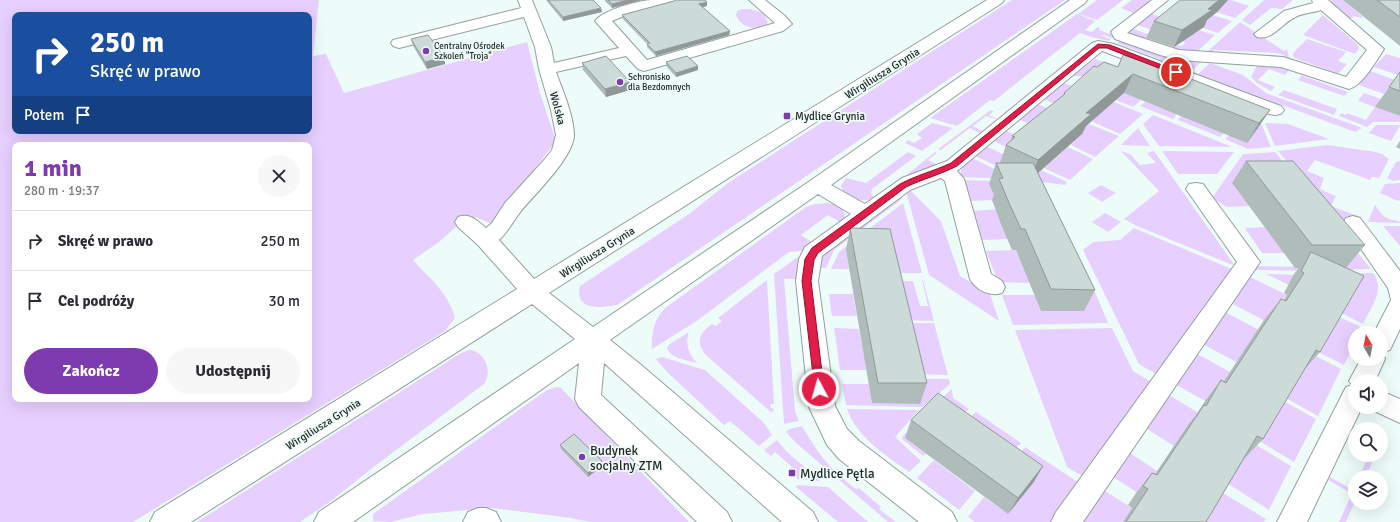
<!DOCTYPE html>
<html lang="pl">
<head>
<meta charset="utf-8">
<style>
	body { margin:0; font-family:Signika,sans-serif; background:#f7f7f7; color:#2b2b33; height:100vh; display:flex; flex-direction:column; font-size:15px; white-space:nowrap }
	* { box-sizing:border-box; margin:0 }
	p { font-size:13px; color:#7c7c81 }
	.icon { flex:none; width:22px; height:22px; fill:none; stroke:currentColor; stroke-width:2; stroke-linecap:round; stroke-linejoin:round }
	.map { position:relative; flex:1; overflow:hidden }
	.side { position:absolute; left:12px; top:142px; width:300px; height:260px; display:flex; flex-direction:column; background:#fff; border-radius:8px; box-shadow:0 4px 16px #0002 }
	.side>* { flex:none }
	.top-card { position:absolute; left:12px; top:12px; width:300px; height:122px; border-radius:8px; box-shadow:0 4px 16px #0002; background:#1a4fa0; color:#fff; overflow:hidden }
	.needle { width:26px; rotate:350deg }
	.controls { position:absolute; left:1348px; top:326px; display:grid; gap:8px }
	.controls a { display:grid; place-items:center; width:40px; height:40px; border-radius:50%; background:#fff; box-shadow:0 4px 16px #0002; font-size:20px }
	.pin { position:absolute; display:grid; place-items:center; width:34px; height:34px; color:#fff; margin:-17px; border:2px solid #fff; border-radius:50%; box-shadow:0 1px 4px #0007 }
	.me { position:absolute; width:44px; margin:-22px; rotate:354deg; stroke-linejoin:round; filter:drop-shadow(0 0 3px #0008) }
	.turn { display:flex; align-items:center; gap:14px; height:84px; padding:0 12px; font-size:18px }
	.turn .icon { width:52px; height:52px; stroke-width:2.5 }
	.turn b { display:block; font-size:28px; line-height:34px }
	.then { display:flex; align-items:center; height:38px; padding:0 12px; background:#0003; gap:8px; font-size:15px }
	.round { display:grid; place-items:center; flex:none; width:42px; height:42px; border-radius:21px; background:#f7f7f7 }
	.summary { display:flex; align-items:center; justify-content:space-between; height:68px; padding:0 12px }
	h1 { font-size:24px; font-weight:800; line-height:30px; color:#7d3baf }
	.cta { display:flex; gap:8px; margin-top:auto; padding:8px 12px }
	.cta a { flex:1; height:46px; border-radius:24px; background:#7d3baf; color:#fff; font-size:16px; font-weight:800; line-height:46px; text-align:center }
	.cta a+a { background:#f7f7f7; color:#2b2b33 }
	ul { padding:0; list-style:none }
	li { display:flex; align-items:center; gap:12px; height:60px; padding:0 12px; border-top:1px solid #e1e1e2 }
	li div { flex:1 }
	li b { display:block; font-size:15px }
	li em { font-style:normal }
	.map>svg:first-child { display:block }
	.green { fill:#e7cfff; fill-rule:evenodd }
	.lines { fill:none; stroke-linecap:round; stroke-linejoin:round }
	.minor-casing { stroke:#93a09e; stroke-width:2 }
	.minor { fill:#fff; fill-rule:evenodd }
	.wall { fill:#b0bcba }
	.shaded-wall { fill:#909997 }
	.building { fill:#cddbd8; stroke:#909997 }
	.route { fill:#e11d48; stroke:#92132f }
	.poi-dot { fill:#7d3baf; stroke:#eefcf9; stroke-width:1.5 }
	.labels { text-anchor:middle; stroke-width:3.5; stroke-linejoin:round; paint-order:stroke }
	.far-poi-label { font-size:9px; fill:#232827; stroke:#eefcf9; text-anchor:start }
	.street-label { font-size:11px; fill:#232827; stroke:#eefcf9 }
	.poi-label { font-size:11px; fill:#232827; stroke:#eefcf9; text-anchor:start }
	.near-poi-label { font-size:13px; fill:#232827; stroke:#eefcf9; text-anchor:start }
</style>
</head>
<body>
<div class="map">
<svg width="1400" height="522" viewBox="0 0 1400 522">
	<rect width="100%" height="100%" fill="#eefcf9"/>
	<path class="green" d="M0 0H319L313 56 326 54 344 93 527 42 540 93 556 141 492 224 476 217 457 226 439 242 413 260C430 279 448 292 455 318L445 331 133 522H0ZM15 15H309V131H15ZM15 145H309V399H15Z
		M1012 0H1065L617 305C601 308 574 311 580 286L689 214 728 183Z
		M1097 0H1123L1097 20 1078 14Z
		M1132 0H1151L1133 13 1121 8Z
		M1225 0H1231L1249 6 1235 18 1216 12Z
		M1264 0H1293L1282 9 1271 8 1250 25 1242 20Z
		M1332 0H1343L1364 18 1352 16 1353 18H1346L1330 3Z
		M742 9H750L764 13 768 23C758 32 741 28 736 15L737 11Z
		M1150 13 1168 20 1155 31 1137 25Z
		M1077 14 1095 21 1085 30 1092 32 1098 27 1100 28 1099 30 1115 36 1112 38 1104 35 1102 36 1111 39 1109 41 1091 37 1080 33 994 101 990 100 957 126 930 118Z
		M1209 14 1232 21 1218 33 1203 28Z
		M1323 15 1357 44 1359 49 1355 54 1303 35Z
		M1240 22 1284 51 1287 49 1290 61H1287L1284 55 1276 53 1213 50 1216 56 1211 55 1207 52Z
		M1131 28 1150 35 1144 39 1171 49 1177 45 1181 46 1186 43 1182 41 1195 29 1215 35 1199 50 1203 55 1180 54 1127 35V32Z
		M1123 39 1204 59 1192 71 1117 43Z
		M1307 39 1346 52 1338 61 1347 64 1339 73H1337L1297 59 1293 56V53Z
		M1386 54 1400 58V73L1398 75 1374 67Z
		M1095 59 1098 60 1141 76H1073Z
		M1210 63 1243 75 1266 93 1362 128 1355 132 1198 74Z
		M1261 63 1291 68 1285 75 1269 69 1258 80 1275 87 1271 91 1257 83 1251 77 1258 64Z
		M1370 71 1395 80 1384 94 1359 85Z
		M1302 75 1303 76 1348 92 1344 96 1298 80Z
		M1064 83 1084 91 1063 108 1044 99Z
		M1284 90 1337 109 1334 115 1278 95Z
		M1125 93 1141 100 1133 107 1116 100Z
		M1364 93 1381 99 1376 107 1400 116V122H1373L1367 127 1339 116 1341 113 1346 115 1347 113 1366 120 1375 107 1358 101Z
		M1114 102 1143 114 1120 134 1091 121Z
		M1145 102 1177 114 1173 119 1140 106Z
		M1037 104 1055 111 1041 130 1018 119Z
		M991 110 994 111 989 115 999 120 986 116 973 126 984 132 981 134 970 128 941 150 938 149Z
		M1153 115 1232 147 1159 146 1143 124Z
		M1181 116 1224 133 1220 137 1178 120Z
		M932 123 953 128 922 151 905 143 908 140 914 143 922 138 917 134Z
		M1261 123 1271 147 1248 149 1225 139 1229 135Z
		M1265 123 1288 124 1329 139 1275 146Z
		M1089 124 1119 136 1095 157 1071 145 1082 134 1078 132Z
		M1376 125H1400V126L1391 141 1369 133Z
		M1138 128 1150 146 1121 145Z
		M1005 130 1027 141 1014 151 992 140Z
		M1327 145 1376 152 1382 154 1389 159 1379 178 1372 177 1370 180 1315 160 1307 171 1324 178 1320 189 1336 196 1331 206 1361 217 1358 222 1337 221 1278 151Z
		M985 146C1012 159 1040 169 1067 182L1065 185 1027 180 973 155Z
		M1068 147 1093 159 1070 180 1044 168Z
		M1121 151 1130 154 1140 165 1156 163 1147 153 1154 151 1235 266 1137 226 1124 219 1159 191Z
		M1162 151 1234 152 1217 174H1178Z
		M908 152 916 156 872 189 871 193 874 198C864 203 850 199 843 191L841 186 846 178 866 183Z
		M935 152 937 153 928 160 940 166 899 181Z
		M1275 152 1325 212 1278 182H1232L1249 206 1227 207 1212 198 1243 154Z
		M970 157 1015 179 960 177 962 165Z
		M1400 161V180L1393 181 1387 178 1396 162Z
		M960 180 1025 182 990 184 996 200 968 201Z
		M1400 183V200L1398 201 1380 193 1385 184Z
		M1101 185 1116 193 1102 202 1088 193Z
		M909 189 941 221 960 276 990 294 999 321 929 275 906 191Z
		M901 194 902 199 834 250 826 268H818L820 256Z
		M827 203C836 204 846 208 845 218L841 223 828 215 801 235 813 243 801 251 789 252 698 320 652 349C651 333 654 320 665 308L806 207 815 204Z
		M903 203 922 273H890L846 250 849 269H831L839 252Z
		M1375 205C1382 215 1384 219 1399 221L1400 223 1368 222Z
		M1000 209 1012 239 982 240 971 211Z
		M1105 213 1121 222 1108 232 1092 222Z
		M1383 226H1400V246Z
		M1265 227 1285 253H1262L1245 228Z
		M1337 227 1371 269 1312 271 1257 270 1253 268 1254 266 1346 268Z
		M1134 228 1234 270 1159 376 1139 364 1083 250 1093 242 1120 240Z
		M1016 250 1030 283 998 282 986 251Z
		M798 257 800 258V279H784L795 411 799 421 784 424 774 274Z
		M1373 273C1386 290 1371 307 1363 324 1330 308 1299 289 1266 274L1299 275Z
		M1248 276 1287 295 1269 323 1229 302Z
		M767 280 774 404H770L771 408 774 409 772 413 708 357C695 344 698 334 712 324L716 326 722 321 718 318Z
		M922 280H923L934 321 901 320 892 281H913L920 306H928Z
		M1075 292H1095L1108 323 1013 325 1002 295H1035L1041 311H1083Z
		M829 294H853L857 316H832Z
		M1223 311 1263 332 1236 362 1201 343Z
		M1335 315 1359 326 1361 331 1360 333H1355V343L1344 365 1314 350Z
		M916 323H934L948 375 913 374 902 325Z
		M834 328 859 329 867 370H840Z
		M1112 328 1133 371 1153 383 1087 479 1067 467 1015 330Z
		M689 332C685 343 688 354 697 363 687 360 671 359 667 348L670 344Z
		M469 350C485 351 493 371 484 384L375 466 331 501 300 522H197L461 353Z
		M1194 352 1230 372 1209 403 1173 383Z
		M1312 354 1341 369 1318 416 1282 396Z
		M662 357 705 370 764 423 772 435 759 446 730 421 724 425 667 372 656 359Z
		M914 379H949L950 384 922 407 846 405 842 384H869L872 403Z
		M556 387 561 388 689 522H590L571 518 492 508 423 514 391 522 373 521V514L547 390Z
		M952 389 953 398 969 409 952 426 905 438 926 454 923 456 902 439V437L929 408Z
		M1166 393 1202 415 1174 446 1144 427Z
		M1280 399 1316 419 1294 462 1256 439Z
		M847 409 919 410 895 437 921 461 909 472C885 455 857 437 847 409Z
		M976 412 1021 443 1003 462 964 422Z
		M802 426C819 455 830 469 856 489L859 488 881 507 879 509 896 522H888L795 442 786 432 789 429Z
		M777 440 787 452 821 481 798 479 788 470 792 467 775 452 771 456 764 450Z
		M1253 443 1291 466 1269 510 1224 481Z
		M1025 447 1082 485 1053 522H975L968 517 984 497 1008 514 1033 483 1010 467Z
		M1126 450 1157 471 1141 495 1110 475Z
		M1369 455H1375L1366 477H1359Z
		M934 460 975 491 959 510 917 478Z
		M1330 477 1355 491V501L1346 522H1339L1352 494 1328 480Z
		M798 485 828 487 868 522H838L796 487Z
		M1100 488 1132 508 1123 522H1076Z
		M1218 490 1266 519 1264 522H1199Z"/>
	<g class="lines">
		<defs>
			<path id="minor" d="M518 0H532L551 47 554 63 619 48 595 21C603 10 637 1 651 0 659 0 668 0 676 0L674 3 629 14 612 21 647 60 775 23 749 0H765L785 16 792 24 783 31 644 71 638 69 626 56 556 72C563 92 573 113 574 134 575 156 535 194 521 211 513 221 508 232 499 240L534 279 987 0H1004L1002 3 549 293 593 327 810 181 1070 0H1087L1085 3 831 185 865 204 902 178 947 161 1092 43 1098 41 1114 44 1281 106 1284 110 1281 114 1275 115 1269 114 1102 51 957 171 964 179 991 274 1002 281 1005 287 1002 293C990 297 976 290 970 279L945 181 941 178 910 190 822 256 818 281 835 406 847 429 859 441 952 512 957 522H919L839 459 827 445 809 407 796 281 799 259 805 247 851 214 818 194 610 340 640 364 813 512 818 522H782L604 363 601 395 727 512 732 522H697L579 407 575 399 579 363 353 522H314L319 512 575 339 532 304 191 522H150L155 512 517 289 478 245 458 227 455 222 458 217C470 213 476 220 486 228L492 223 505 203 544 160 552 150 556 135 551 110 539 69 535 47 524 17 399 48 393 46 391 43 393 40 521 8Z
				M1152 0H1168L1127 33 1179 50 1283 57 1346 77 1367 50 1321 10C1313 13 1301 13 1294 18 1281 24 1272 41 1257 37L1254 34 1284 11 1313 3 1312 0H1328L1384 49C1377 60 1362 86 1349 89L1281 67 1179 60 1160 55 1115 39 1111 32 1114 29Z
				M1196 183 1203 184 1260 262 1083 522H1051L1056 512 1237 262 1186 189 1189 184Z
				M1353 216 1360 218 1400 271V329L1390 350 1382 352 1385 359 1375 381H1355V407H1362L1307 522H1277L1346 387 1352 385 1349 381 1361 359H1381V333H1374L1391 300 1388 288 1343 223 1346 218Z
				M1381 391 1400 399V423L1372 410 1370 407H1381Z
				M478 508H486L496 512 501 522H463L468 512Z"/>
		</defs>
		<use href="#minor" class="minor-casing"/>
		<use href="#minor" class="minor"/>
	</g>
	<path class="wall" d="M546 0H593L601 8 602 12 563 21Z
		M605 0H642L612 8 605 1Z
		M1180 0H1228L1217 12 1207 20 1204 27 1174 47 1146 38 1154 21Z
		M1343 0H1400V46Z
		M674 1 707 2V6L702 7 730 31 729 35 656 56 647 47V44L622 18V15Z
		M411 39 444 57 445 64 427 69 413 46Z
		M1123 55 1270 110 1257 129 1247 143 1124 93 1086 126 1082 134 1038 173 1095 290 1084 311H1041L1016 250H1012L1001 224 992 200 994 195 989 184 996 163H1000L1006 145 1011 141 1012 136 1063 96 1064 93 1097 67H1118Z
		M666 62 698 70 676 77 666 66Z
		M582 63 630 90 606 97 583 70Z
		M1400 72V116L1375 107Z
		M1400 141V149L1396 147Z
		M1246 161 1365 245 1346 268 1320 352 1304 370 1263 439 1244 459 1206 522H1123L1132 508 1128 505 1136 493 1152 473 1155 474 1188 425 1196 415 1205 401 1221 380 1224 381 1264 320 1281 299 1284 300 1287 295 1284 293 1294 274 1299 268H1295L1232 183Z
		M850 228 927 383 920 404 872 403 846 250Z
		M911 420 1043 466 1033 483 1008 514 905 438Z
		M560 445 603 465 588 477 561 449Z"/>
	<path class="shaded-wall" d="M628 0H642L612 8V4Z
		M1219 0H1228L1217 12 1207 20 1204 27 1174 47 1182 30Z
		M707 2V6L699 8V4Z
		M601 8 602 12 563 21V17Z
		M730 31 729 35 656 56 655 52Z
		M444 57 445 64 427 69 425 62Z
		M698 66V70L676 77V73Z
		M1133 74 1124 93 1086 126 1082 134 1030 180 1038 160 1086 113Z
		M630 82V90L606 97 605 89Z
		M1270 110 1257 129 1247 143 1259 123Z
		M602 461 603 465 588 477V473Z
		M1043 466 1033 483 1008 514 1018 498Z"/>
	<path class="building" d="M548 0H593L601 8 563 17Z
		M608 0H628L612 4Z
		M675 0H705L707 2 699 4 730 31 655 52 647 44 650 43 622 15 674 1Z
		M1180 0H1219L1208 9 1212 10 1182 30 1154 21Z
		M1377 0H1400V17Z
		M428 35 444 57 425 62 411 39Z
		M1123 55 1162 68H1163L1270 110 1259 123 1133 74 1086 113 1091 114 1038 160 1006 145 1015 137 1012 136 1065 94 1064 93 1094 66 1097 67 1104 62 1118 67Z
		M606 56 630 82 605 89 582 63Z
		M687 56 698 66 676 73 666 62Z
		M1400 72V91L1389 87Z
		M1246 161H1293L1365 245H1312Z
		M996 163H1033L1095 290 1051 289 1025 229H1021L1009 203 999 179 1003 178Z
		M850 228 890 229 927 383H878Z
		M1311 252 1364 276 1320 352 1316 350 1263 439 1257 436 1206 522H1126L1148 489 1143 486 1152 473 1157 475 1204 405 1206 406 1221 380 1226 383 1281 299 1286 301 1304 273 1301 271Z
		M938 393 1043 466 1018 498 911 420Z
		M574 434 602 461 588 473 560 445Z"/>
	<path class="route" d="M1098 44 1110 45 1180 72 1174 74 1107 48H1099L957 166C939 175 923 179 906 187L818 253 814 260 811 281 824 389 822 392 819 393 815 392 802 281 805 259 812 248 900 184C917 175 934 171 951 163Z"/>
	<g class="poi-dot">
		<circle cx="426" cy="51" r="4"/>
		<circle cx="620" cy="82" r="4"/>
		<rect x="783" y="112" width="8" height="8" rx="2"/>
		<circle cx="582" cy="457" r="4"/>
		<rect x="788" y="469" width="8" height="8" rx="2"/>
	</g>
	<g class="labels">
		<g class="far-poi-label">
			<text x="434" y="49">Centralny Ośrodek<tspan x="434" dy="10">Szkoleń "Troja"</tspan></text>
			<text x="628" y="80">Schronisko<tspan x="628" dy="10">dla Bezdomnych</tspan></text>
		</g>
		<g class="street-label">
			<text transform="translate(882 73) rotate(-32)" y="4">Wirgiliusza Grynia</text>
			<text transform="translate(558 108) rotate(75)" y="4">Wolska</text>
			<text transform="translate(597 252) rotate(-32)" y="4">Wirgiliusza Grynia</text>
			<text transform="translate(323 424) rotate(-32)" y="4">Wirgiliusza Grynia</text>
		</g>
		<g class="poi-label">
			<text x="795" y="120">Mydlice Grynia</text>
		</g>
		<g class="near-poi-label">
			<text x="590" y="455">Budynek<tspan x="590" dy="15">socjalny ZTM</tspan></text>
			<text x="800" y="478">Mydlice Pętla</text>
		</g>
	</g>
</svg>
<div class="controls">
<a><svg class="needle" viewBox="-14 -14 28 28"><path d="M0-13l5 13h-10z" fill="#e53935"/><path d="M0 13l5-13h-10z" fill="#7c7c81"/></svg></a>
<a><svg class="icon" aria-label="sound" viewBox="0 0 24 24"><path d="M4 9h4l5-4v14l-5-4H4zM17 9q2 3 0 6"/></svg></a>
<a><svg class="icon" aria-label="search" viewBox="0 0 24 24"><circle cx="10" cy="10" r="6"/><path d="M15 15l6 6"/></svg></a>
<a><svg class="icon" aria-label="layers" viewBox="0 0 24 24"><path d="M12 4l9 5-9 5-9-5zM3 14l9 5 9-5"/></svg></a>
</div>
<div class="pin" style="left:1176px;top:72px;background:#d93025"><svg class="icon" aria-label="arrive" viewBox="0 0 24 24"><path d="M6 21V4h12l-3 4 3 4H6"/></svg></div>
<svg class="me" style="left:819px;top:389px" viewBox="-20 -20 40 40"><circle r="17" fill="#e11d48" stroke="#fff" stroke-width="3"/><path d="M0-11L8 9 0 5-8 9z" fill="#fff"/></svg>
<div class="top-card">
<div class="turn"><svg class="icon" aria-label="right" viewBox="0 0 24 24"><path d="M7 20v-9h11M14 6l5 5-5 5"/></svg><div><b>250 m</b>Skręć w prawo</div></div>
<div class="then">Potem<svg class="icon" aria-label="arrive" viewBox="0 0 24 24"><path d="M6 21V4h12l-3 4 3 4H6"/></svg></div>
</div>
<section class="side">
<div class="summary"><div><h1>1 min</h1><p>280 m · 19:37</p></div><a class="round"><svg class="icon" aria-label="close" viewBox="0 0 24 24"><path d="M6 6l12 12M18 6L6 18"/></svg></a></div>
<ul>
<li><svg class="icon" aria-label="right" viewBox="0 0 24 24"><path d="M7 20v-9h11M14 6l5 5-5 5"/></svg><div><b>Skręć w prawo</b></div><em>250 m</em></li>
<li><svg class="icon" aria-label="arrive" viewBox="0 0 24 24"><path d="M6 21V4h12l-3 4 3 4H6"/></svg><div><b>Cel podróży</b></div><em>30 m</em></li>
</ul>
<div class="cta"><a>Zakończ</a><a>Udostępnij</a></div>
</section>
</div>
</body>
</html>
